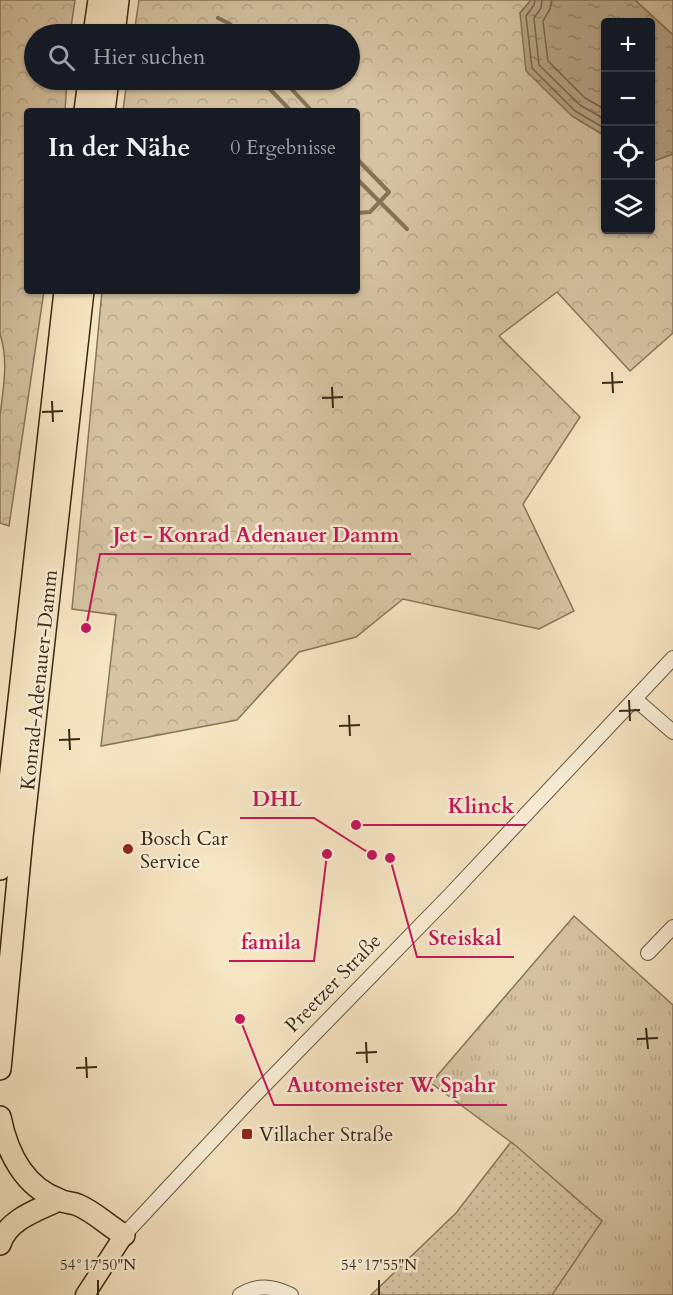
<!DOCTYPE html>
<html lang="de">
<meta charset="utf-8">
<style>
:root{--surface:#171b24;--page:#242831;--text:#f1f3f6;--muted:#9ea1a6;--line:#363941}
body{margin:0;font-family:Cardo,serif;background:var(--page);color:var(--text)}
.controls{position:absolute;right:18px;top:18px;display:grid;overflow:hidden;border-radius:6px;box-shadow:0 2px 4px #0004}
.controls button{width:54px;height:54px;display:grid;place-items:center;padding:0;border:0;border-bottom:2px solid var(--line);background:var(--surface);color:var(--text);font:30px sans-serif}
.list{margin:0;padding:0;list-style:none}
h2{display:flex;justify-content:space-between;align-items:center;height:78px;margin:0;padding:0 24px;font-size:26px}
h2 small{font-size:20px;font-weight:400;color:var(--muted)}
.icon{flex:none;width:33px;height:33px;fill:none;stroke:currentColor;stroke-width:2;stroke-linecap:round;stroke-linejoin:round}
.map{position:relative;flex:none;width:673px;height:1295px;overflow:hidden}
.search{position:absolute;background:var(--surface);box-shadow:0 2px 4px #0004;left:24px;top:24px;width:336px;height:66px;display:flex;align-items:center;gap:15px;box-sizing:border-box;padding:0 21px;border-radius:33px;color:var(--muted);font-size:22px}
.panel{position:absolute;background:var(--surface);box-shadow:0 2px 4px #0004;left:24px;top:108px;width:336px;height:186px;border-radius:6px}
.map>svg:first-child{display:block}
.grass{fill:url(#grass-dots);stroke:#88765b;stroke-width:1.5}
.forest{fill:url(#forest-crowns);stroke:#88765b;stroke-width:1.5}
.park{fill:url(#park-tufts);stroke:#88765b;stroke-width:1.5}
.water{fill:url(#water-ripples);stroke:#847358;stroke-width:1.5}
.lines{fill:none;stroke-linecap:round;stroke-linejoin:round}
.shore{stroke:#78664c;stroke-width:1.5}
.stream{stroke:#847358;stroke-width:4}
.minor-casing{stroke:#69573e;stroke-width:16}
.major-casing{stroke:#3a2812;stroke-width:21}
.highway-casing{stroke:#3a2812;stroke-width:24}
.minor{stroke:#f9eed7;stroke-width:14}
.major{stroke:#f6e5c2;stroke-width:18}
.highway{stroke:#f6e5c2;stroke-width:21}
.ticks{fill:none;stroke:#3a2812;stroke-width:2}
.poi-dot{fill:#8f2418;stroke:#f9eed7;stroke-width:2}
.labels{text-anchor:middle;dominant-baseline:central;stroke-width:5;stroke-linejoin:round;paint-order:stroke}
.street-label{font-size:20px;fill:#3a2812;stroke:#f9eed7}
.poi-label{font-size:20px;fill:#3a2812;stroke:#f9eed7;text-anchor:start}
.ticks-label{font-size:15px;text-anchor:middle;fill:#3a2812;stroke:#f9eed7;stroke-width:5;stroke-linejoin:round;paint-order:stroke}
.leader{fill:none;stroke:#c2185b;stroke-width:2}
.callout-dot{fill:#c2185b;stroke:#f9eed7;stroke-width:2}
.callout-label{font-size:21px;text-anchor:middle;font-weight:bold;fill:#c2185b;stroke:#f9eed7;stroke-width:5;stroke-linejoin:round;paint-order:stroke}
</style>
<div class="map">
<svg width="673" height="1295" viewBox="0 0 673 1295">
<defs>
<pattern id="grass-dots" width="8" height="8" patternUnits="userSpaceOnUse" patternTransform="scale(1.5)"><rect width="8" height="8" fill="#d6c5a4"/><path d="M2 2h.1M6 6h.1" fill="none" stroke="#b8a98c" stroke-width="1.8" stroke-linecap="round"/></pattern>
<pattern id="forest-crowns" width="20" height="18" patternUnits="userSpaceOnUse" patternTransform="scale(1.5)"><rect width="20" height="18" fill="#d6c5a4"/><path d="M2 6a3 3 0 1 1 6 0M12 15a3 3 0 1 1 6 0" fill="none" stroke="#b8a98c"/></pattern>
<pattern id="park-tufts" width="24" height="20" patternUnits="userSpaceOnUse" patternTransform="scale(1.5)"><rect width="24" height="20" fill="#d6c5a4"/><path d="M3 7l-1-3M5 7V3M7 7l1-3M15 17l-1-3M17 17v-4M19 17l1-3" fill="none" stroke="#b8a98c"/></pattern>
<pattern id="water-ripples" width="26" height="14" patternUnits="userSpaceOnUse" patternTransform="scale(1.5)"><rect width="26" height="14" fill="#b6a586"/><path d="M2 4q2-2 4 0t4 0M15 11q2-2 4 0t4 0" fill="none" stroke="#95866c"/></pattern>
</defs>
<rect width="100%" height="100%" fill="#f6e5c2"/>
<filter id="stains"><feTurbulence type="fractalNoise" baseFrequency=".00333" numOctaves="4"/><feColorMatrix values="0 0 0 0 .2 0 0 0 0 .09 0 0 0 0 .02 0 0 0 .5 -.17"/></filter>
<radialGradient id="worn" r=".72"><stop offset=".6" stop-color="#630" stop-opacity="0"/><stop offset="1" stop-color="#630" stop-opacity=".3"/></radialGradient>
<path class="grass" d="M541,1127L673,1295H371L456,1213L511,1142L515,1145Z"/>
<path class="forest" d="M0,0H75L70,34H34V80H67L65,111H27V291H44L9,526L0,523C0,488 0,451 0,416C3,389 9,361 0,334Z
M139,0H531L520,13L572,116L605,136L606,230H650L651,162L673,154V333L630,371L557,292L499,336L580,417L523,504L574,611L539,629L403,599L356,637L299,652L237,720L101,746L116,615L72,609L102,291H357V111H123L127,80H350V34H134Z
M635,0H673V35Z"/>
<path class="park" d="M574,916L673,1005V1295H552L602,1221L515,1145L431,1083Z"/>
<path class="water" d="M531,0H635L673,35V154L651,162L650,22H606L605,136L572,116L526,71L520,13Z"/>
<g class="lines">
<path class="shore" d="M535,0L534,5L526,16L532,68L575,111L606,129
M542,0L541,8L534,18L539,65L580,105L606,120
M552,0L550,9L543,21L548,61L585,98L606,110"/>
<path class="stream" d="M218,18L230,24L240,34
M261,80L291,111
M283,80L312,111
M357,159L389,192L370,212L357,213
M357,179L407,229"/>
<g class="minor-casing">
<path id="minor" d="M635,699L673,732
M648,953L673,927
M124,1235L252,1098L451,894L673,658
M240,1295C257,1284 273,1286 291,1295"/>
</g>
<g class="major-casing">
<path id="major" d="M85,1295L124,1235"/>
</g>
<g class="highway-casing">
<path id="highway" d="M94,34L99,0
M114,34L118,0
M85,111L89,80
M104,111L108,80
M0,869L65,291
M0,1069L22,837L83,291
M0,1117C7,1152 24,1187 60,1200C65,1203 72,1202 78,1205C95,1212 108,1226 124,1235
M0,1244C8,1219 38,1210 59,1200"/>
</g>
<use href="#minor" class="minor"/>
<use href="#major" class="major"/>
<use href="#highway" class="highway"/>
</g>
<path class="ticks" d="M612,372L613,393M602,383L623,382M332,387L333,408M322,398L343,397M52,401L53,422M42,412L63,411M629,700L630,721M619,711L640,710M349,715L350,736M339,726L360,725M69,729L70,750M59,740L80,739M646,1028L648,1049M637,1039L658,1038M366,1042L367,1063M356,1053L377,1052M86,1057L87,1078M76,1068L97,1067M98,1280V1295M379,1280V1295"/>
<g class="poi-dot">
<circle cx="128" cy="849" r="6"/>
<rect x="241" y="1128" width="12" height="12" rx="3"/>
</g>
<g class="labels">
<g class="street-label">
<text transform="translate(39 680) rotate(-84)">Konrad-Adenauer-Damm</text>
<text transform="translate(333 983) rotate(-46)">Preetzer Straße</text>
</g>
<g class="poi-label">
<text x="140" y="838">Bosch Car<tspan x="140" dy="23">Service</tspan></text>
<text x="259" y="1134">Villacher Straße</text>
</g>
</g>
<g class="ticks-label">
<text x="98" y="1270">54°17'50"N</text>
<text x="379" y="1270">54°17'55"N</text>
</g>
<path class="leader" d="M86 628L100 554H411M372 855L314 818H240M356 825L436 825H526M390 858L417 957H514M327 854L314 961H229M240 1019L274 1105H507"/>
<g class="callout-dot">
<circle cx="86" cy="628" r="6"/>
<circle cx="372" cy="855" r="6"/>
<circle cx="356" cy="825" r="6"/>
<circle cx="390" cy="858" r="6"/>
<circle cx="327" cy="854" r="6"/>
<circle cx="240" cy="1019" r="6"/>
</g>
<g class="callout-label">
<text x="256" y="542">Jet - Konrad Adenauer Damm</text>
<text x="277" y="806">DHL</text>
<text x="481" y="813">Klinck</text>
<text x="465" y="945">Steiskal</text>
<text x="271" y="949">famila</text>
<text x="391" y="1092">Automeister W. Spahr</text>
</g>
<rect width="100%" height="100%" filter="url(#stains)"/>
<rect width="100%" height="100%" fill="url(#worn)"/>
</svg>
<div class="controls">
<button>+</button>
<button>−</button>
<button><svg class="icon" aria-label="locate" viewBox="0 0 24 24"><circle cx="12" cy="12" r="6"/><path d="M12 2v4M12 18v4M2 12h4M18 12h4"/></svg></button>
<button><svg class="icon" aria-label="layers" viewBox="0 0 24 24"><path d="M12 4l9 5-9 5-9-5zM3 14l9 5 9-5"/></svg></button>
</div>
<div class="search"><svg class="icon" aria-label="search" viewBox="0 0 24 24"><circle cx="10" cy="10" r="6"/><path d="M15 15l6 6"/></svg>Hier suchen</div>
<section class="panel">
<h2>In der Nähe<small>0 Ergebnisse</small></h2>
<ul class="list">
</ul>
</section>
</div>
